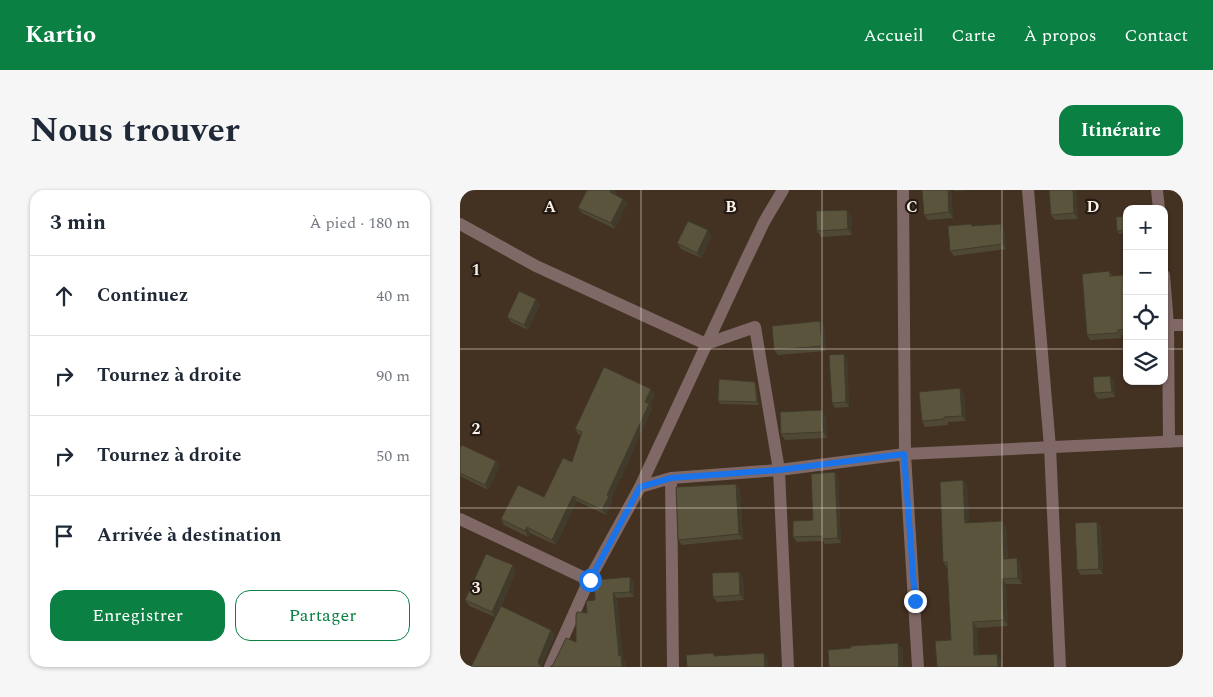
<!DOCTYPE html>
<html lang="fr">
<meta charset="utf-8">
<style>
:root{--surface:#fff;--page:#f6f6f7;--text:#1f2937;--muted:#747a83;--line:#e0e1e3;--accent:#0b8043}
body{margin:0;font-family:Spectral,serif;background:var(--page);color:var(--text)}
.controls{position:absolute;right:15px;top:15px;display:grid;overflow:hidden;border-radius:10px;box-shadow:0 1px 4px #0004}
.controls button{width:45px;height:45px;display:grid;place-items:center;padding:0;border:0;border-bottom:1px solid var(--line);background:var(--surface);color:var(--text);font:25px sans-serif}
.stop{position:absolute;width:15px;height:15px;margin:-11px;border:4px solid #1a73e8;border-radius:50%;background:#fff}
.stop.end{background:#1a73e8;border-color:#fff;box-shadow:0 1px 5px #0008}
.list{margin:0;padding:0;list-style:none}
h2{display:flex;justify-content:space-between;align-items:center;height:65px;margin:0;padding:0 20px;font-size:21px}
h2 small{font-size:16px;font-weight:400;color:var(--muted)}
.list li{display:grid;grid-template-columns:32px 1fr auto;gap:15px;align-items:center;box-sizing:border-box;height:80px;padding:0 20px;border-top:1px solid var(--line)}
.list b{display:block;font-size:19px;white-space:nowrap}
.list em{font-size:16px;font-style:normal;color:var(--muted)}
.actions{display:flex;gap:10px;padding:15px 20px}
.actions a{flex:1;padding:11px 0;border:1px solid var(--accent);border-radius:15px;text-align:center;font-size:18px;color:var(--accent)}
.actions .main{background:var(--accent);color:#fff}
.icon{flex:none;width:28px;height:28px;fill:none;stroke:currentColor;stroke-width:2;stroke-linecap:round;stroke-linejoin:round}
.map{position:relative;flex:none;width:723px;height:477px;overflow:hidden;border-radius:15px}
header{display:flex;align-items:center;gap:30px;box-sizing:border-box;height:70px;padding:0 25px;background:var(--accent);color:#fff}
header strong{font-size:24px}
nav{display:flex;gap:28px;margin-inline-start:auto;font-size:18px}
.intro{display:flex;align-items:center;justify-content:space-between;box-sizing:border-box;height:120px;padding:0 30px}
h1{margin:0;font-size:35px}
.button{padding:12px 22px;border-radius:15px;background:var(--accent);color:#fff;font-size:18px;font-weight:700}
main{display:flex;gap:30px;padding:0 30px}
aside{flex:1;background:var(--surface);border-radius:15px;box-shadow:0 1px 4px #0004}
.map>svg:first-child{display:block}
.lines{fill:none;stroke-linecap:round;stroke-linejoin:round}
.street{stroke:#7f6865;stroke-width:12}
.wall{fill:#4e4834}
.shaded-wall{fill:#403b2b}
.building{fill:#5b543d;stroke:#403b2b}
.route{stroke:#1a73e8;stroke-width:6}
.grid{fill:none;stroke:#fdf1e7;stroke-width:1;stroke-opacity:0.55}
.grid-label{font-size:16px;text-anchor:middle;font-weight:bold;fill:#fdf1e7;stroke:#231b14;stroke-width:4.5;stroke-linejoin:round;paint-order:stroke}
</style>
<header>
<strong>Kartio</strong>
<nav><a>Accueil</a><a>Carte</a><a>À propos</a><a>Contact</a></nav>
</header>
<div class="intro"><h1>Nous trouver</h1><a class="button">Itinéraire</a></div>
<main>
<aside>
<h2>3 min<small>À pied · 180 m</small></h2>
<ul class="list">
<li><svg class="icon" aria-label="ahead" viewBox="0 0 24 24"><path d="M12 20V5M6 11l6-6 6 6"/></svg><div><b>Continuez</b></div><em>40 m</em></li>
<li><svg class="icon" aria-label="right" viewBox="0 0 24 24"><path d="M7 20v-9h11M14 6l5 5-5 5"/></svg><div><b>Tournez à droite</b></div><em>90 m</em></li>
<li><svg class="icon" aria-label="right" viewBox="0 0 24 24"><path d="M7 20v-9h11M14 6l5 5-5 5"/></svg><div><b>Tournez à droite</b></div><em>50 m</em></li>
<li><svg class="icon" aria-label="arrive" viewBox="0 0 24 24"><path d="M6 21V4h12l-3 4 3 4H6"/></svg><div><b>Arrivée à destination</b></div></li>
</ul>
<div class="actions"><a class="main">Enregistrer</a><a>Partager</a></div>
</aside>
<div class="map">
<svg width="723" height="477" viewBox="0 0 723 477">
<rect width="100%" height="100%" fill="#433122"/>
<g class="lines">
<path class="street" d="M443,0L445,264L458,477
M568,0L590,257L600,477
M697,0L699,19
M0,34L76,76L246,154L295,137L319,280L328,477
M704,85L708,135L709,252
M708,135H723
M211,288L213,477
M180,297L211,288L319,280L445,264L723,251
M0,329L129,390
M0,477H1
M90,477L129,390L180,297L284,74L304,32L323,0"/>
</g>
<path class="wall" d="M127,0H155L156,3L155,5L163,9L167,14L155,39L122,23L118,18Z
M462,0H491L493,28L468,30L464,25Z
M494,0H508L495,1Z
M589,0H616L618,29L595,30L591,25Z
M391,25L392,45L361,47L357,41Z
M667,26V43L659,44L657,41Z
M541,34L544,39L546,59L494,66L490,61Z
M252,46L241,68L221,59L217,53Z
M649,81L653,86L667,85V145H661L662,148L630,150L627,145Z
M76,109L80,115L68,140L51,132L47,127Z
M360,131L364,137L366,161L318,165L314,160Z
M387,169L389,217L375,218L372,213Z
M650,186L654,191L655,207L638,209L634,203Z
M295,192L296,195L299,215L260,214L258,211Z
M504,204L506,231L488,232V235L465,237L462,231Z
M195,205L190,215L192,219L151,309L152,311L146,325L117,311L96,355L70,343L68,347L44,335L41,329L84,307L112,272L121,245L118,244L115,239Z
M366,226L367,248L325,250L321,244Z
M0,256L36,271L40,276L28,300L0,286Z
M378,287L381,353L365,354L363,351L337,352L333,347L353,330Z
M503,290L507,296L509,333L546,337L548,369L561,374L562,394H546L548,436L517,438L518,465L542,470V477H477L491,450L487,378L483,372Z
M280,299L283,349L222,355L218,350Z
M637,332L641,337L643,384L621,385L617,380Z
M53,375L56,381L41,417L91,440L95,446L35,427L9,416L5,410Z
M279,382L283,387L284,410L257,412L253,407Z
M170,387L174,393V407L157,408L163,468L165,471L166,477H90L116,452L127,423L135,410Z"/>
<path class="shaded-wall" d="M151,0H155L156,3L154,8L150,2Z
M488,0H491L493,28L489,22Z
M613,0H616L618,29L614,23Z
M163,9L167,14L155,39L151,33Z
M387,20L391,25L392,45L388,39Z
M541,34L544,39L546,59L542,54Z
M248,40L252,46L241,68L237,63Z
M76,109L80,115L68,140L64,135Z
M360,131L364,137L366,161L362,156Z
M384,164L387,169L389,217L386,212Z
M650,186L654,191L655,207L652,202Z
M295,192L296,195L299,215L297,212Z
M500,198L504,204L506,231L502,226Z
M191,199L195,205L190,215L192,219L151,309L152,311L146,325L142,320L147,305Z
M362,220L366,226L367,248L363,242Z
M36,271L40,276L28,300L25,295Z
M375,282L378,287L381,353L378,348Z
M503,290L507,296L510,339L505,333Z
M276,294L280,299L283,349L279,344Z
M113,306L117,311L96,355L92,350Z
M542,331L546,337L548,375L544,369Z
M637,332L641,337L643,384L639,379Z
M67,337L70,343L68,347L65,341Z
M557,368L561,374L562,394L558,388Z
M53,375L56,381L36,428L32,422Z
M279,382L283,387L284,410L280,405Z
M170,387L174,393V407L170,402Z
M542,389L546,394L548,436L544,430Z
M153,403L157,408L163,468L165,471L166,477H162L159,466Z
M513,432L517,438L519,471L514,465Z
M91,440L95,446L82,477H81L78,472Z
M438,453L443,459V477H439Z
M304,463L308,469V477H305Z
M537,464L542,470V477H538Z"/>
<path class="building" d="M127,0H151L150,2L163,9L151,33L118,18Z
M462,0H488L489,22L464,25Z
M589,0H613L614,23L591,25Z
M387,20L388,39L357,41L356,21Z
M667,26V40L657,41L656,27Z
M228,31L248,40L237,63L217,53Z
M511,34L512,36L541,34L542,54L490,61L488,36Z
M649,81L650,86L667,85V139L658,140V143L627,145L622,84Z
M59,101L76,109L64,135L47,127Z
M360,131L362,156L314,160L312,136Z
M384,164L386,212L372,213L369,165Z
M144,177L191,199L185,212L189,214L147,305L149,306L142,320L113,306L92,350L67,337L65,341L41,329L58,295L84,307L103,268L112,272L122,242L115,239Z
M650,186L652,202L634,203L633,187Z
M259,189L295,192L297,212L258,211Z
M500,198L502,226L484,227V229L462,231L459,202Z
M362,220L363,242L321,244L320,222Z
M2,255L36,271L25,295L0,283V256L1,257Z
M375,282L378,348L362,349V346L333,347V331L353,330L351,284Z
M503,290L505,333L542,331L544,369L557,368L558,388L542,389L544,430L513,432L514,465L537,464L538,477H477L475,451L491,450L487,372H483L480,292Z
M276,294L279,344L218,350L216,297Z
M637,332L639,379L617,380L615,333Z
M26,364L53,375L32,422L5,410Z
M279,382L280,405L253,407L252,383Z
M170,387V402L153,403L159,466L161,465L162,477H90L93,475L106,448L116,452V425L117,422L127,423L126,411L135,410L134,390Z
M41,416L91,440L78,472L81,477H11Z
M438,453L439,477H369L368,460L391,458V456Z
M254,463V466L304,463L305,477H227L226,465Z"/>
<g class="lines">
<path class="route" d="M130,390L180,297L211,288L319,280L444,264L455,411"/>
</g>
<path class="grid" d="M181,0V477M362,0V477M542,0V477M0,159H667M704,159H723M0,318H723"/>
<g class="grid-label">
<text x="90" y="22">A</text>
<text x="271" y="22">B</text>
<text x="452" y="22">C</text>
<text x="633" y="22">D</text>
<text x="16" y="85">1</text>
<text x="16" y="244">2</text>
<text x="16" y="403">3</text>
</g>
</svg>
<div class="controls">
<button>+</button>
<button>−</button>
<button><svg class="icon" aria-label="locate" viewBox="0 0 24 24"><circle cx="12" cy="12" r="6"/><path d="M12 2v4M12 18v4M2 12h4M18 12h4"/></svg></button>
<button><svg class="icon" aria-label="layers" viewBox="0 0 24 24"><path d="M12 4l9 5-9 5-9-5zM3 14l9 5 9-5"/></svg></button>
</div>
<div class="stop" style="left:130px;top:390px"></div>
<div class="stop end" style="left:455px;top:411px"></div>
</div>
</main>
